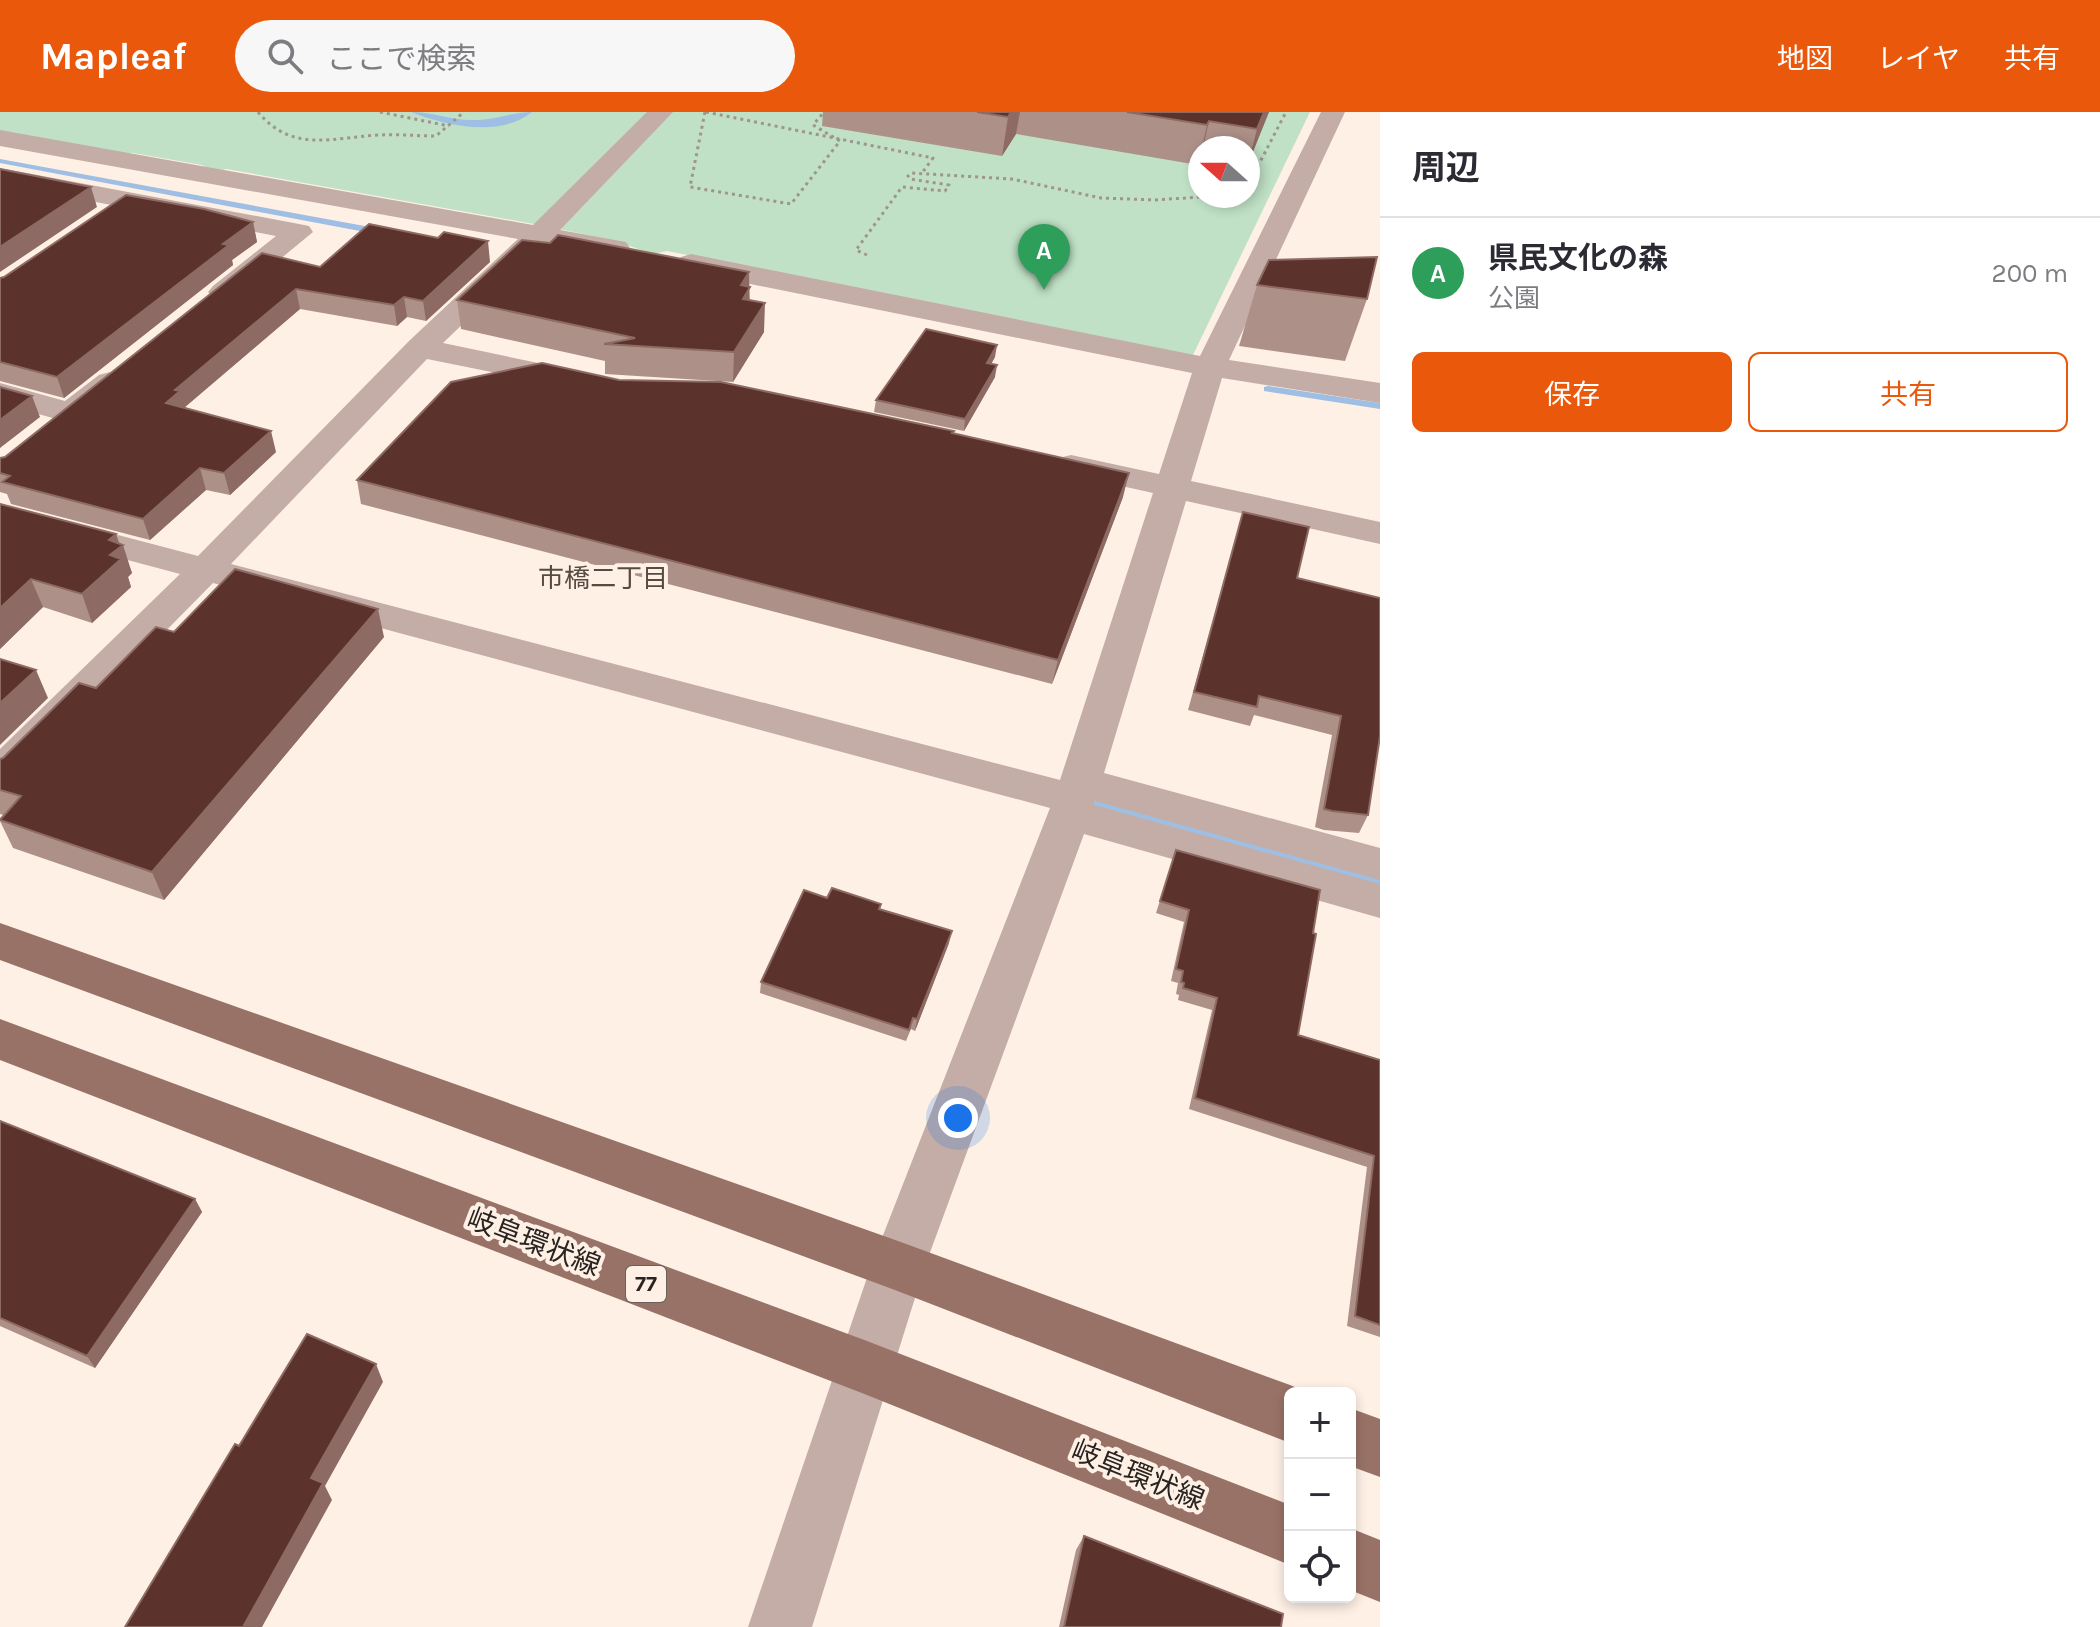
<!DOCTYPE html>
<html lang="ja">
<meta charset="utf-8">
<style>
:root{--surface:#fff;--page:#f7f7f7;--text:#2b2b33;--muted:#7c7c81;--line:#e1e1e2;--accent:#ea580c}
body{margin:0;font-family:Karla,"Noto Sans JP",sans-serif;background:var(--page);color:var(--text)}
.controls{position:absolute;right:24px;bottom:24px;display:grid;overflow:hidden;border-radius:12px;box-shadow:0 4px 12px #0003}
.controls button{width:72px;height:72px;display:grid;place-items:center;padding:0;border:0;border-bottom:2px solid var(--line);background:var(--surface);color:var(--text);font:40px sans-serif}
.compass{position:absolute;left:1188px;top:24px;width:72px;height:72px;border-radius:50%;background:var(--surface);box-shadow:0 4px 12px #0003;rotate:291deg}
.you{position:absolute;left:958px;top:1006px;width:28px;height:28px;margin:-20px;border:6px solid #fff;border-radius:50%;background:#1a73e8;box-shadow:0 0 0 12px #1a73e833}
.badge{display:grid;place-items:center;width:52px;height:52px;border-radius:50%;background:var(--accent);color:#fff;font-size:26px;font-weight:700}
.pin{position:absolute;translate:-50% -66px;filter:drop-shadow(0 2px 4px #0008)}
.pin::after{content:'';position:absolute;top:42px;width:28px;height:24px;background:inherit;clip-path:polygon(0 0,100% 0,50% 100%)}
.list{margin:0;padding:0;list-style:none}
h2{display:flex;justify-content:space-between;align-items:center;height:104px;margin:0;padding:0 32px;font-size:34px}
h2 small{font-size:26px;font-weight:400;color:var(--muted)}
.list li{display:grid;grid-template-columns:52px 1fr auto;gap:24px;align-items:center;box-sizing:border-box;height:112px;padding:0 32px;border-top:2px solid var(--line)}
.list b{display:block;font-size:30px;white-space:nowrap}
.list p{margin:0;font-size:26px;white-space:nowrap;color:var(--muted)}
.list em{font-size:26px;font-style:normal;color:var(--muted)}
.actions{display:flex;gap:16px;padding:24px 32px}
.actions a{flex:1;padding:18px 0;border:2px solid var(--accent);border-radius:12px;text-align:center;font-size:28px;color:var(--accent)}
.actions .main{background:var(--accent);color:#fff}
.icon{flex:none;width:44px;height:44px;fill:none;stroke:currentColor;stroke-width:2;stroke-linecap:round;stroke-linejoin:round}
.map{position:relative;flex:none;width:1380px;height:1515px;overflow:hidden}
header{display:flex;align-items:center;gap:48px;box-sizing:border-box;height:112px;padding:0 40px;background:var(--accent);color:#fff}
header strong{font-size:38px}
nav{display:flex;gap:44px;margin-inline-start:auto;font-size:28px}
.search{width:560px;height:72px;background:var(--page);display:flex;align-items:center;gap:20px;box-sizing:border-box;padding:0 28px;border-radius:44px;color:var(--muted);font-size:30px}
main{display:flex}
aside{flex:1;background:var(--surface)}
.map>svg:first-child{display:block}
.green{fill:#c0e1c6;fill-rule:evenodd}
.water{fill:#9ebfe3}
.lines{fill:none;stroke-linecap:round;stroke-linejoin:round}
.stream{fill:#9ebfe3;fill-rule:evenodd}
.path{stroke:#9f958d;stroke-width:3;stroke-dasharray:3 4;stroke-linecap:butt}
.minor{fill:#c3ada6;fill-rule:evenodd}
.major{fill:#997267;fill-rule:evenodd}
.wall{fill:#ad9189}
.shaded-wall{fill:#8d6b64}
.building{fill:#5c322d;stroke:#8d6b64;stroke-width:2}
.labels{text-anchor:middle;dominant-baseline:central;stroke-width:8;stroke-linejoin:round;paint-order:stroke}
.shield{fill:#fef0e5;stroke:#69615b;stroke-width:2}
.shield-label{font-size:22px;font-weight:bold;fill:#292420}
.neighbourhood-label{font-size:26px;fill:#564b42;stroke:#fef0e5}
.near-street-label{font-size:28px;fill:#292420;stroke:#fef0e5}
</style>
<header>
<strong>Mapleaf</strong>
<div class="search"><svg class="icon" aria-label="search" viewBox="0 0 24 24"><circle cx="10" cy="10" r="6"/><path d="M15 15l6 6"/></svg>ここで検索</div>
<nav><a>地図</a><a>レイヤ</a><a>共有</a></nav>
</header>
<main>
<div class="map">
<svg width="1380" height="1515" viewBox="0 0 1380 1515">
<rect width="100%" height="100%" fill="#fef0e5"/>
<path class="green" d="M0,0H1310L1193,243L667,139L653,142L612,128L534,112L226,57L216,60L202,53L133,41L108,43L0,30ZM1200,36H1248V84H1200Z"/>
<path class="water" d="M411,0C433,0 453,9 475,8C496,8 512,0 532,0C500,26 446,14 411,0Z"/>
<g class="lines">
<path class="stream" d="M0,47L381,117L385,120L381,123L0,51Z
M1268,274L1380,291V297L1264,279V275Z
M1097,688L1380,766V776L1092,696L1090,693Z"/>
<path class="path" d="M258,0C293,42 333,25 380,23C398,22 417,24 436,24L464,0
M380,0L449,14
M705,0L690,75L791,92L840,29L813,13L824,0
M706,0L933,46L922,61
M1248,65L1260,50L1286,0
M867,143L856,138L902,75L945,79L949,73L910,67L908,64L911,61L1012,67L1101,86L1155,88L1215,84"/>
<path class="minor" d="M647,0H673L560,118L626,130L630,136L626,142L616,144L546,132L443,231L586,261L591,268L586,275L575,277L427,247L231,452L1060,668L1153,381L1059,360L1054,353L1059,346L1071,343L1159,362L1192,261L691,160L681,157L677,151L681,145L691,142L1200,244L1321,0H1345L1229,248L1380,271V291L1222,266L1191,369L1380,410V432L1186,389L1104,661L1380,736V768L1095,689L1094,693L1380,772V806L1084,722L925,1154L812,1515H748L871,1154L1050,696L213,471L15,672L0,677V637L180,462L0,414V392L198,444L409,229L518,127L0,34V18L533,113Z
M0,56L299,112L309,114L313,120L233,186L223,189L213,186L208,180L213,174L276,124L0,72Z
M110,260L121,263L126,270L81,308L70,311L0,291V271L65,289L99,263Z"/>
<path class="major" d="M0,811L898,1129L1290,1273L1309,1281H1290V1331L895,1178L0,848Z
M0,907L867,1229L1290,1393V1453L867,1283L0,948Z
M1350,1296L1380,1307V1365L1350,1354Z
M1350,1416L1380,1428V1490L1350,1478Z"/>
</g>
<path class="wall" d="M823,0H1269L1248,52V36H1200V49L1198,53L1016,22L1002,44L822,14Z
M253,110L257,130L232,148L233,153L64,286L0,269V166Z
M490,150L426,209L407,205L397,214L300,197L185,295L276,340L230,383L206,378L150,428L11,392L7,382L0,380V346L5,345L320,155Z
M749,160L750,188L764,220L733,270L605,262V249L461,217L457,188Z
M1257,173L1367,187L1345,249L1239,234Z
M995,245L991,252L995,265L964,319L874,300L876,288Z
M619,268L954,319L953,322L1123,385L1052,572L361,392L357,368Z
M0,392L116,422L132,461L128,465L131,475L92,511L43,495L0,537Z
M1243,400L1297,466L1380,486L1368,703L1359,721L1324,718L1315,715L1332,623L1254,603L1250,614L1188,598Z
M174,520L384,525L164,788L13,736L0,709V706L3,703L0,702V647L3,646L96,576Z
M1176,738L1298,923L1380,948V1225L1347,1214L1367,1055L1189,997L1212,898L1178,888L1179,883L1176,882L1178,871L1171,869L1184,810L1156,801Z
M881,792L880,798L949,831L915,919L911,917L906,929L760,881L761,870Z
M0,1009L195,1087L202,1100L95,1256L0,1214Z
M1084,1424L1281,1515H1059L1076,1438Z"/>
<path class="shaded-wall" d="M1011,0H1020L1016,22L1002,44L1008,5Z
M1264,0H1269L1248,52L1257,17Z
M1209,9L1203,36H1202L1207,13Z
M91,75L97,95L0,160V135Z
M253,110L257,130L232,148L233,153L64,286L57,265L223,132Z
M488,129L490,150L426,209L423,189Z
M749,160V204L742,217L741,173Z
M296,177L300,197L185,295L186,300L166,291L175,278Z
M404,185L407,205L397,214L394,193Z
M765,191L764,220L733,270L734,240Z
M997,233L995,245L985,263L987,251Z
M997,253L995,265L964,319L965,307Z
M32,284L40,305L0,336V308Z
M271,319L276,340L230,383L224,361Z
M200,356L206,378L150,428L143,407Z
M1129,361L1123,385L1052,572L1058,548Z
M116,422L120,435L123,433L132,461L128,465L131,475L92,511L82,482L110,443L109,428Z
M31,467L43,495L0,537V496Z
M378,497L384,525L164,788L152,760Z
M36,558L48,586L0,633V591Z
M952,819L949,831L915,919L917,907Z
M195,1087L202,1100L95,1256L87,1244Z
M376,1252L383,1270L325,1374L332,1388L262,1515H243L311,1366Z"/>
<path class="building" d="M977,0H1011L1008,5Z
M1127,0H1264L1257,17L1209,9L1207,13Z
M0,57L91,75L0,135Z
M126,83L204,97L253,110L223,132L229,133L57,265L0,250V166L4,165Z
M369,112L438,126L444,120L488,129L423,189L404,185L394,193L296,177L175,278L180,279L166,291L271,319L224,361L200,356L143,407L2,370L10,364L0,361V346L5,345L262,141L320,155Z
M558,123L749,160L741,173L750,175L743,187L765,191L734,240L604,232L635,226L457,188L522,128L550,131Z
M1377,145L1367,187L1257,173L1269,148Z
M926,217L997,233L987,251L997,253L965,307L876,288Z
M542,251L619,268L721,270L954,319L952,321L1129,361L1058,548L357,368L451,270Z
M0,275L32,284L0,308Z
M0,392L116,422L109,428L123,433L110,443L121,447L82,482L31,467L0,496Z
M1243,400L1309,415L1297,466L1380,486V624L1368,703L1332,699L1324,697L1341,604L1259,584L1257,595L1194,580Z
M235,457L378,497L152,760L0,708L21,684L0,678V647L3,646L79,571L96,576L156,515L174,520Z
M0,547L36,558L0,591Z
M1176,738L1320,778L1313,821L1316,822L1298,923L1380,948V1213L1355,1204L1374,1044L1195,986L1217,886L1183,876L1184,871L1181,870L1183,859L1176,857L1189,798L1160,789Z
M832,776L881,792L879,797L952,819L917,907L913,906L909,918L761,870L804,778L827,786Z
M0,1009L195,1087L87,1244L0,1206Z
M307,1222L376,1252L311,1366L323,1371L243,1515H125L235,1332L239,1334Z
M1084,1424L1283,1502L1281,1515H1064Z"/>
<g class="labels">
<rect class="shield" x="626" y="1154" width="40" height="36" rx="6"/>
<g class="shield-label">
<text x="646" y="1172">77</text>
</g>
<g class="neighbourhood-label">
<text x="603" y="466">市橋二丁目</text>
</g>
<g class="near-street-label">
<text transform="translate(534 1130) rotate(21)">岐阜環状線</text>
<text transform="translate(1138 1363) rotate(22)">岐阜環状線</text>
</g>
</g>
</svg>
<div class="controls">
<button>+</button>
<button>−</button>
<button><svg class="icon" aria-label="locate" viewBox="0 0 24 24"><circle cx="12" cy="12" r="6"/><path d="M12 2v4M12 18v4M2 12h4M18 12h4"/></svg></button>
</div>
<svg class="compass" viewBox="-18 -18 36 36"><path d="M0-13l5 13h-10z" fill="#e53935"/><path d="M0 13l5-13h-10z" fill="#7c7c81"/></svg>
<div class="you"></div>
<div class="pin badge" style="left:1044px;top:178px;background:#2e9e5b">A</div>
</div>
<aside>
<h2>周辺<small></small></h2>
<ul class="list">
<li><span class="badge" style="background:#2e9e5b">A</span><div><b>県民文化の森</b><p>公園</p></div><em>200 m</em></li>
</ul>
<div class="actions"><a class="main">保存</a><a>共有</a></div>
</aside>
</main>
